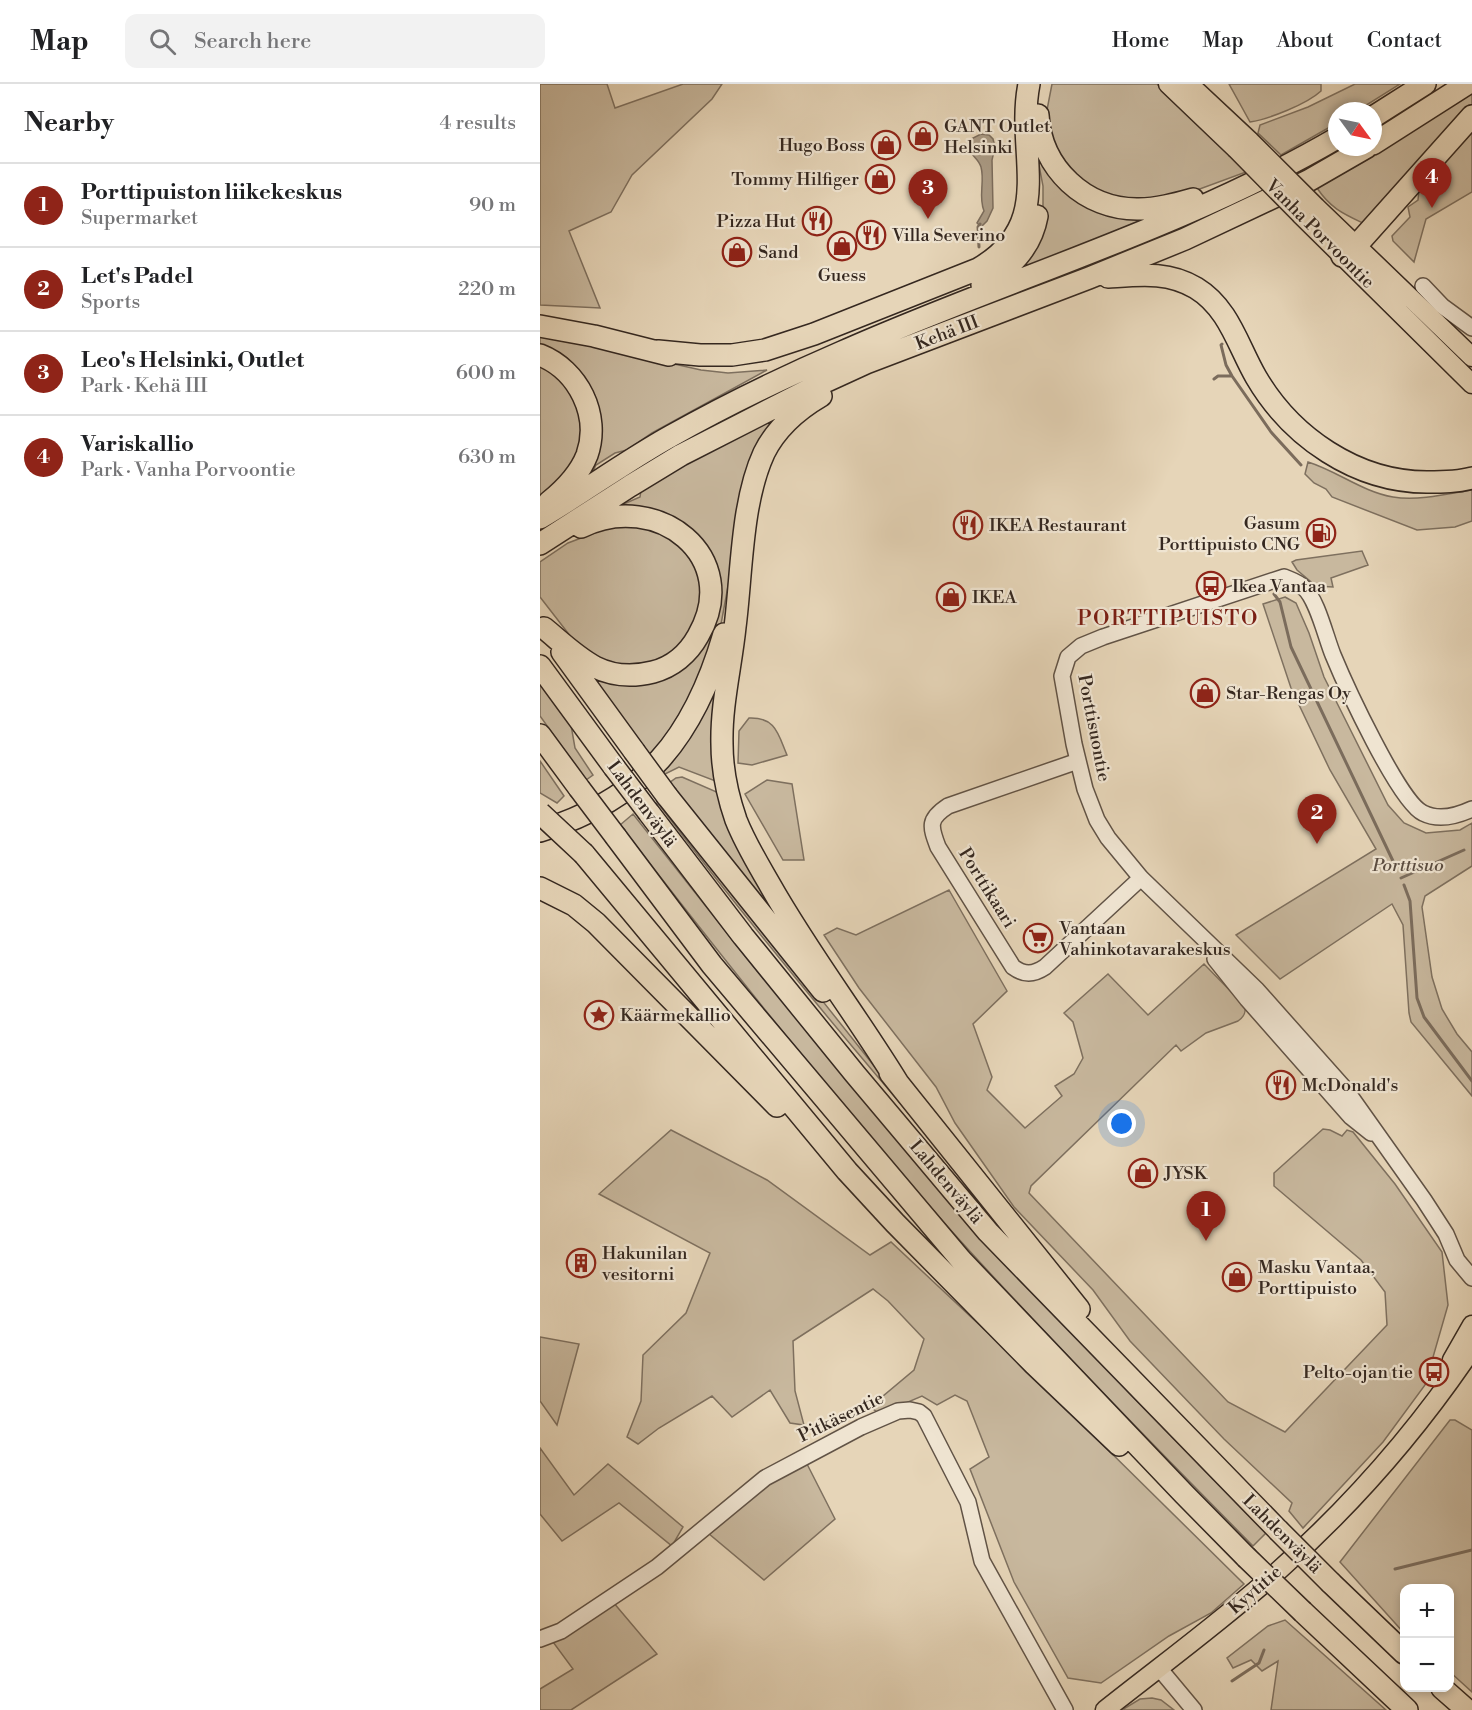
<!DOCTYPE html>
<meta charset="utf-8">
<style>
:root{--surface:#fff;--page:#f2f2f2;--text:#202124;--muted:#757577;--line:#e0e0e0;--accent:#8f2418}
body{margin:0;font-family:"Libre Bodoni",serif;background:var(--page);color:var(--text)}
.controls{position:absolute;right:18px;bottom:18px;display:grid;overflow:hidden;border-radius:12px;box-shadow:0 3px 9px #0003}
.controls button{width:54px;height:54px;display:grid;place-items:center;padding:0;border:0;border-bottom:2px solid var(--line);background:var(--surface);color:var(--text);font:30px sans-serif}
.compass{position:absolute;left:788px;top:18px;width:54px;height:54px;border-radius:50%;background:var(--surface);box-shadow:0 3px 9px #0003;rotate:123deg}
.you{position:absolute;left:582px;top:1040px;width:21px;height:21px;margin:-15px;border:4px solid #fff;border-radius:50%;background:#1a73e8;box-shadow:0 0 0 9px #1a73e833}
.badge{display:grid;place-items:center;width:39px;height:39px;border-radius:50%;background:var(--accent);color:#fff;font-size:20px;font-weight:700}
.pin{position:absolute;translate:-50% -50px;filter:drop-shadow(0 2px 3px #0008)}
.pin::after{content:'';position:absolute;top:32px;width:21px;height:18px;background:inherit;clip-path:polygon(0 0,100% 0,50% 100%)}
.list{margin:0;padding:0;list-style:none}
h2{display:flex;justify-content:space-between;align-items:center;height:78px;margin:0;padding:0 24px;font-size:26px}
h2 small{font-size:20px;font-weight:400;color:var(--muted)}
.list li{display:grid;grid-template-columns:39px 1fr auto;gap:18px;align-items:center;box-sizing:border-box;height:84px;padding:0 24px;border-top:2px solid var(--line)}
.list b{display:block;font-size:22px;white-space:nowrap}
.list p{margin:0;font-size:20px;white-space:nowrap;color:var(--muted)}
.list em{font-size:20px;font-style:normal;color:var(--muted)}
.icon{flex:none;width:33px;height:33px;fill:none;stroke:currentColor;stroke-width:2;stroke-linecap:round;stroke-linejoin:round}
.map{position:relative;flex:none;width:932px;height:1626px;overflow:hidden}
header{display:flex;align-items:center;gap:36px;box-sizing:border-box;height:84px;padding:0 30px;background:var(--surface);border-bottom:2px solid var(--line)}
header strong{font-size:28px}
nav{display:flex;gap:33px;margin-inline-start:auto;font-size:21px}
.search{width:420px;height:54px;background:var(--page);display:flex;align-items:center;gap:15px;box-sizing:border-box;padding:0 21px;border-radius:12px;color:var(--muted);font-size:22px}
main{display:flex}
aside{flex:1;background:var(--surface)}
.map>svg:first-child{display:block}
.green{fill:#c8b89e;stroke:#7e705f;stroke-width:1.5}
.water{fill:#aa9a84;stroke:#7b6c5c;stroke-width:1.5}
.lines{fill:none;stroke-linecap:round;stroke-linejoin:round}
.stream{stroke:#7b6c5c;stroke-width:3}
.minor-casing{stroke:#615346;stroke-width:18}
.major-casing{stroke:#352820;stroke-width:21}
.highway-casing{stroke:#352820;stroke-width:24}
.minor{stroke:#efe4d1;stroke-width:15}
.major{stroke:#e6d5b8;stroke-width:18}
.highway{stroke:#e6d5b8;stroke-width:21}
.major-bridge-casing{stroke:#352820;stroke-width:21;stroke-linecap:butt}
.highway-bridge-casing{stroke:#352820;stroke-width:24;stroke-linecap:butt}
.major-bridge{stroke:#e6d5b8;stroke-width:18}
.highway-bridge{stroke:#e6d5b8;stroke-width:21}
.labels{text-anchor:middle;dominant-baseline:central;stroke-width:4.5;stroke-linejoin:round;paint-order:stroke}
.poi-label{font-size:18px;fill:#352820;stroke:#efe4d1;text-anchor:start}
.street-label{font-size:18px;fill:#352820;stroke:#efe4d1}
.park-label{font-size:18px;font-style:italic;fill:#5a4c40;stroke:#efe4d1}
.quarter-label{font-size:21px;letter-spacing:1.5px;fill:#7a1f14;stroke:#efe4d1}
</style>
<header>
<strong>Map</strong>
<div class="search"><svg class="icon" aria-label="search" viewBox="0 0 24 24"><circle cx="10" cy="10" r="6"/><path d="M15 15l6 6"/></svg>Search here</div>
<nav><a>Home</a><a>Map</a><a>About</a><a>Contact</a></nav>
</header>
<main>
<aside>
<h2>Nearby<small>4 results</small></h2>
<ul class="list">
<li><span class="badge">1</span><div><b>Porttipuiston liikekeskus</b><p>Supermarket</p></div><em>90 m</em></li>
<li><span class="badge">2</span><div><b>Let's Padel</b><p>Sports</p></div><em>220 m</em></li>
<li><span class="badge">3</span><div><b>Leo's Helsinki, Outlet</b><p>Park · Kehä III</p></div><em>600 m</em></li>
<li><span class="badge">4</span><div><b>Variskallio</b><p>Park · Vanha Porvoontie</p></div><em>630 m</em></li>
</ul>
</aside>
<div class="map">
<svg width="932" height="1626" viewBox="0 0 932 1626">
<rect width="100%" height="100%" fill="#e6d5b8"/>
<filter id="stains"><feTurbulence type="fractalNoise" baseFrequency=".00333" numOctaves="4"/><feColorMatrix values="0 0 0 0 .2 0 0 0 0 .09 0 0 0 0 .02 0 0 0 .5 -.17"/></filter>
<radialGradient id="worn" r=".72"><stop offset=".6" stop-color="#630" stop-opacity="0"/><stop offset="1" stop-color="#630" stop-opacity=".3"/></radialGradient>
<path class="green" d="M0,0H67L75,24L143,0H182L172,15L92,91L71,128L29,147L60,224L0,221Z
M512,0H617L706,88L638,113L595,118L551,107L517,74L506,31Z
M689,0H781V7C767,20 729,35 710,38Z
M815,0H860L817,27H797V39L741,71L718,49L720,41L768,23Z
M932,8V26L827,141C804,130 791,125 777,104L828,75Z
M932,48V108L886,135L874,178L853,157L852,152L870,133L868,123L878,116L879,106Z
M493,50L523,102L635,125L478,188L503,132V102Z
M0,250L161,286L188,289L227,286L112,349L87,366L75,369L56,381L52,389L40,396L57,341L0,263Z
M0,277L17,287L43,330L37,377L0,418Z
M240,329L191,486L179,551L155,615L110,676L42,585L66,594L158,566L164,465L70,426L100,413L101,406L148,377Z
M768,378C797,387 823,408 853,413C878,417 908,410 932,406V437L915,443L877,446L792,413L786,405L774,399L765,390Z
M78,440L115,444L143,462L158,488L162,511L155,546L124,576L88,584L50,571L31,553L0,513V478L28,459Z
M822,467L828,481L791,494L793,503L776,502L757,486L752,478L756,476Z
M745,513L756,519L769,549L784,593L848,721L864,739L886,749L920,746L932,739V782L885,812L882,823L892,893L902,925L917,950L932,968V1012L871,938L869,929L863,841L852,820L740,895L696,851L836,765L790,686L751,604L723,520Z
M183,582L178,698L139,683L125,690L122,686Z
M0,599L31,641L35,664L53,691L46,696L0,632Z
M209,634C236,633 238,650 247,671L212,681L198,679L199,647Z
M0,677L24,712L17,719L0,709Z
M142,693L179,709L268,878L129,699L136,694Z
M227,696L252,700L264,776H243L205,710Z
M122,716C211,829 303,940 390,1054C296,945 204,833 117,718Z
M93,730L206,873L331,1024L594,1314L726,1449L713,1462C612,1360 512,1258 416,1152C298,1020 188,881 80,741Z
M409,806L467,907L433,940L452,993L447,1006L485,1044L522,1012L515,1002L534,990L543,974L533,938L524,929L568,890L608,931L664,880L705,922C706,929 704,933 698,937L666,949L641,967L636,961L491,1102L489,1109L688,1318L745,1348L847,1241L845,1208L821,1176L734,1102V1089L783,1045L790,1046L802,1052L807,1046L813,1048L855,1100L902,1168L908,1221L885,1301L843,1358L763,1444L749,1427L752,1419L684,1355L590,1257L553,1206L474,1123L415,1039L396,1003L319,904L284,851L297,844L316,851Z
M131,1046L227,1096L330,1171L351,1158L478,1277L704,1500L671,1529L629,1552L561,1599L528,1594L474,1498L430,1385L449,1373L427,1317L415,1311L397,1321L382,1312L340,1330L330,1323L374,1286L384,1255L348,1217L333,1205L253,1257L255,1307L264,1341L250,1339L230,1306L192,1333L172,1312L119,1344L98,1360L87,1353L101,1317L103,1271L146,1229L170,1169L59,1110Z
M0,1253L39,1260L17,1341L0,1317Z
M910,1336H915L932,1346V1608L910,1588V1504H864V1549L800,1478Z
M0,1364L34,1411L68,1380L143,1443L132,1462L79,1419L22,1457L0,1430Z
M267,1380L295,1435L224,1496L168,1449L232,1397Z
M73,1518L117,1570L31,1626H0V1605L33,1585L13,1558Z
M745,1536L846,1626H731L738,1577L722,1587L711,1576L693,1584L687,1574L728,1542Z
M612,1614L621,1616L634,1626H582L600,1615Z"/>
<path class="water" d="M441,50L449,51L453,55L455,63L452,76L453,124L447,137L441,143L437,139L444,127C438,112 445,98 441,83C438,73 429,72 428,59L431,55Z"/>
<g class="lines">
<path class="stream" d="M439,163L438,143L440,140
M682,260L681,261L686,281L692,292L731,348L761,381
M674,295L678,292H692
M734,510L740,518L751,563L853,777
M861,794L924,766
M864,801L870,817L877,914L884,933L932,997
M855,1485L932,1466
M692,1597L719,1579L724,1566"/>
<g class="minor-casing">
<path id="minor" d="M883,202L902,222L932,244
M538,677L408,722C388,735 390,742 398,763L473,883C484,891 493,891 505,883L601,794
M932,725C917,732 899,737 883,729C859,718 805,600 793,571C786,554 777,515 764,504C759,498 751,496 744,493L563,553L541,562L528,573L522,592L534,660L545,705L557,736L568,754L601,794L717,906L806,1006L884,1116L906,1150L917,1176L932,1194
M675,875L707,915L811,1033L831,1049
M0,1555L21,1547L117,1483L225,1394L321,1343L358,1327L370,1326L379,1328L384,1332L428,1418L442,1477L525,1626
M619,1584L654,1626"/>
</g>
<g class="major-casing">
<path id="major" d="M628,0L696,65
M649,0L710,57
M776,123L932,273
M761,131L932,300
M912,1276L932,1241
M565,1626C623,1580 682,1537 737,1488C810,1423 877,1347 932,1265"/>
</g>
<g class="highway-casing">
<path id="highway" d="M498,31C501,84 545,126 599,125C617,125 635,120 653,115
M833,33L885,0
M833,60L927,0
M802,172L816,162L932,32
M568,193C599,191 628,187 656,204C689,224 698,262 716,293C751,353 816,398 887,398C902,398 918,398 932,394
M442,201C469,185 491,165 497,132
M0,242L54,252L129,271
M118,267L160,271H192L225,266L274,250L438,185C518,139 475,71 489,0
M0,271C38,286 61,331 47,371C40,389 25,405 9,418
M281,312C257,326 237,343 224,369C201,419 202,489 195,543C191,582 181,621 182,660C182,685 188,713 196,736C205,759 218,780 230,801C269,870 317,932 358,999
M0,434C44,408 86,377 131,352C186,321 244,293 302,268C466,195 641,145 797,54
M0,460L90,402L141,371L278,301L326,279L549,194L645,155L768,97L827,63
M4,544C20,557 36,573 55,583C73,592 93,593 113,588C132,583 148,570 158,552C204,473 117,405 41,443
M22,568L94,667
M0,582L74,683
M0,651L39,704
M127,712L283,907
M109,729L203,852L315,990L448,1148L738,1446
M0,747C105,715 154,653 184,550
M76,753L172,881L421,1176L644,1410L706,1473
M44,770L307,1087L355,1139L494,1280L579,1361
M0,804L34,821L56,839L237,1022
M350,989L539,1225
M791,1499L864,1569
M763,1528L867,1626
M902,1604L927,1626"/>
</g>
<use href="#minor" class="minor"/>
<use href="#major" class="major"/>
<use href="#highway" class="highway"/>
<g class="major-bridge-casing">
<path id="major-bridge" d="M710,57L776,123
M696,65L761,131"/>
</g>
<g class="highway-bridge-casing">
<path id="highway-bridge" d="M94,667L127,712
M74,683L109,729
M39,704L76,753
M0,729L44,770
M738,1446L791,1499
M706,1473L763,1528"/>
</g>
<use href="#major-bridge" class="major-bridge"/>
<use href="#highway-bridge" class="highway-bridge"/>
</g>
<defs>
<g id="shop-ring" transform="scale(1.5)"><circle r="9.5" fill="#efe4d1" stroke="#8f2418" stroke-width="1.5"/><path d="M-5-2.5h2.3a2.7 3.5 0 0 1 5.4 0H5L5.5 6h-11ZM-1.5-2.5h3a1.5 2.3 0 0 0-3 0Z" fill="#8f2418"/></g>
<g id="restaurant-ring" transform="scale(1.5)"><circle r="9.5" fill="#efe4d1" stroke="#8f2418" stroke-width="1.5"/><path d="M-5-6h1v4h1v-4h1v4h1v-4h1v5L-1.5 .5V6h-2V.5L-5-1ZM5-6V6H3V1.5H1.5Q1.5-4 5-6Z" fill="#8f2418"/></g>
<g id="fuel-ring" transform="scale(1.5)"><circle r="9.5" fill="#efe4d1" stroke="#8f2418" stroke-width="1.5"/><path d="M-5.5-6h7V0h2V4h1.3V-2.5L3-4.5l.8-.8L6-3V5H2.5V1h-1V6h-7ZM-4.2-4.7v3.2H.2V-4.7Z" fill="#8f2418"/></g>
<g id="bus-ring" transform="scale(1.5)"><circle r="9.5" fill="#efe4d1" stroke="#8f2418" stroke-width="1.5"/><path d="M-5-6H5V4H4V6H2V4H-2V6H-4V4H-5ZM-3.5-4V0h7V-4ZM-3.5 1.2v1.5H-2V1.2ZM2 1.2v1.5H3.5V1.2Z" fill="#8f2418"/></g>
<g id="supermarket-ring" transform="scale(1.5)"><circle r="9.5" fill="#efe4d1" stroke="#8f2418" stroke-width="1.5"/><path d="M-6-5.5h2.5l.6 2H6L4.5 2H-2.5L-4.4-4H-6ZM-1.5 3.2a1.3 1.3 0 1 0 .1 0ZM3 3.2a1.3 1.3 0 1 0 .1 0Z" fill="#8f2418"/></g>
<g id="sight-ring" transform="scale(1.5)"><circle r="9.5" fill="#efe4d1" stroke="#8f2418" stroke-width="1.5"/><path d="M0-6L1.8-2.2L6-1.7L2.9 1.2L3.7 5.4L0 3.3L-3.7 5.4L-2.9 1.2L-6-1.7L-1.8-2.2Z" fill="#8f2418"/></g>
<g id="building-ring" transform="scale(1.5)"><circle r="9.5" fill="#efe4d1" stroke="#8f2418" stroke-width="1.5"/><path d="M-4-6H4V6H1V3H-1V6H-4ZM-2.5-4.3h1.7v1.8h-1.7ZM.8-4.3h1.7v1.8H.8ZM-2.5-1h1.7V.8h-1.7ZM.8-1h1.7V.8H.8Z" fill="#8f2418"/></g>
</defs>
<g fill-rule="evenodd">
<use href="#shop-ring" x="383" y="52"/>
<use href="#shop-ring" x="346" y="61"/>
<use href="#shop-ring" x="340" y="95"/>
<use href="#restaurant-ring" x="277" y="137"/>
<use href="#restaurant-ring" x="331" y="151"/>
<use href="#shop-ring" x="302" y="162"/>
<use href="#shop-ring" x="197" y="168"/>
<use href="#restaurant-ring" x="428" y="441"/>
<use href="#fuel-ring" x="781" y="449"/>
<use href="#bus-ring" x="671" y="502"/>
<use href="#shop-ring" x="411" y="513"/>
<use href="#shop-ring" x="665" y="609"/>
<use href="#supermarket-ring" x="498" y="854"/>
<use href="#sight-ring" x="59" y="931"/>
<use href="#restaurant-ring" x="741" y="1001"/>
<use href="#shop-ring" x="603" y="1089"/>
<use href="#building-ring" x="41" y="1179"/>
<use href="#shop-ring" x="697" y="1193"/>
<use href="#bus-ring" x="894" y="1288"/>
</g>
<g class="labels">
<g class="poi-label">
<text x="404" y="42">GANT Outlet<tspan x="404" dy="21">Helsinki</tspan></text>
<text x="325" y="61" text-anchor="end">Hugo Boss</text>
<text x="319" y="95" text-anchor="end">Tommy Hilfiger</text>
<text x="256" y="137" text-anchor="end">Pizza Hut</text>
<text x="352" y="151">Villa Severino</text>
<text x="218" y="168">Sand</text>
<text x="302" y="191" text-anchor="middle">Guess</text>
<text x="760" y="439" text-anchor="end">Gasum<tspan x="760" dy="21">Porttipuisto CNG</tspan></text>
<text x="449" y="441">IKEA Restaurant</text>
<text x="692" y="502">Ikea Vantaa</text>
<text x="432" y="513">IKEA</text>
<text x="686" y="609">Star-Rengas Oy</text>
<text x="519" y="844">Vantaan<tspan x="519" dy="21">Vahinkotavarakeskus</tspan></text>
<text x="80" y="931">Käärmekallio</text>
<text x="762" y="1001">McDonald's</text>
<text x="624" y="1089">JYSK</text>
<text x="62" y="1169">Hakunilan<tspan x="62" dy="21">vesitorni</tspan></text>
<text x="718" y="1183">Masku Vantaa,<tspan x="718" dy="21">Porttipuisto</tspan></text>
<text x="873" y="1288" text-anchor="end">Pelto-ojan tie</text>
</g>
<g class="street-label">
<text transform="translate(780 150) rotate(45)">Vanha Porvoontie</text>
<text transform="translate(407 249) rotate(-21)">Kehä III</text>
<text transform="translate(554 644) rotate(79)">Porttisuontie</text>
<text transform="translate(102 720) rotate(53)">Lahdenväylä</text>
<text transform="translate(447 804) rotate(58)">Porttikaari</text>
<text transform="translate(406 1098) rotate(50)">Lahdenväylä</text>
<text transform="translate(301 1333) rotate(-26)">Pitkäsentie</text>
<text transform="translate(742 1450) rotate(45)">Lahdenväylä</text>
<text transform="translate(715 1506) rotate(-41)">Kyytitie</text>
</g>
<g class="park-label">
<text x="868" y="781">Porttisuo</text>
</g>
<g class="quarter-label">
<text x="628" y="535">PORTTIPUISTO</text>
</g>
</g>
<rect width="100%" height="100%" filter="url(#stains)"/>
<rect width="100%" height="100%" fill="url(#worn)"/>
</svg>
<div class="controls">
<button>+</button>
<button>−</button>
</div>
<svg class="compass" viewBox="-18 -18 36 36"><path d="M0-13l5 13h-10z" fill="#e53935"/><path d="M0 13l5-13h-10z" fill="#757577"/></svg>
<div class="you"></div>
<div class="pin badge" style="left:666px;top:1157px">1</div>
<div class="pin badge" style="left:777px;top:760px">2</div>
<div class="pin badge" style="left:388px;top:135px">3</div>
<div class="pin badge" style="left:892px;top:124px">4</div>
</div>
</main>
